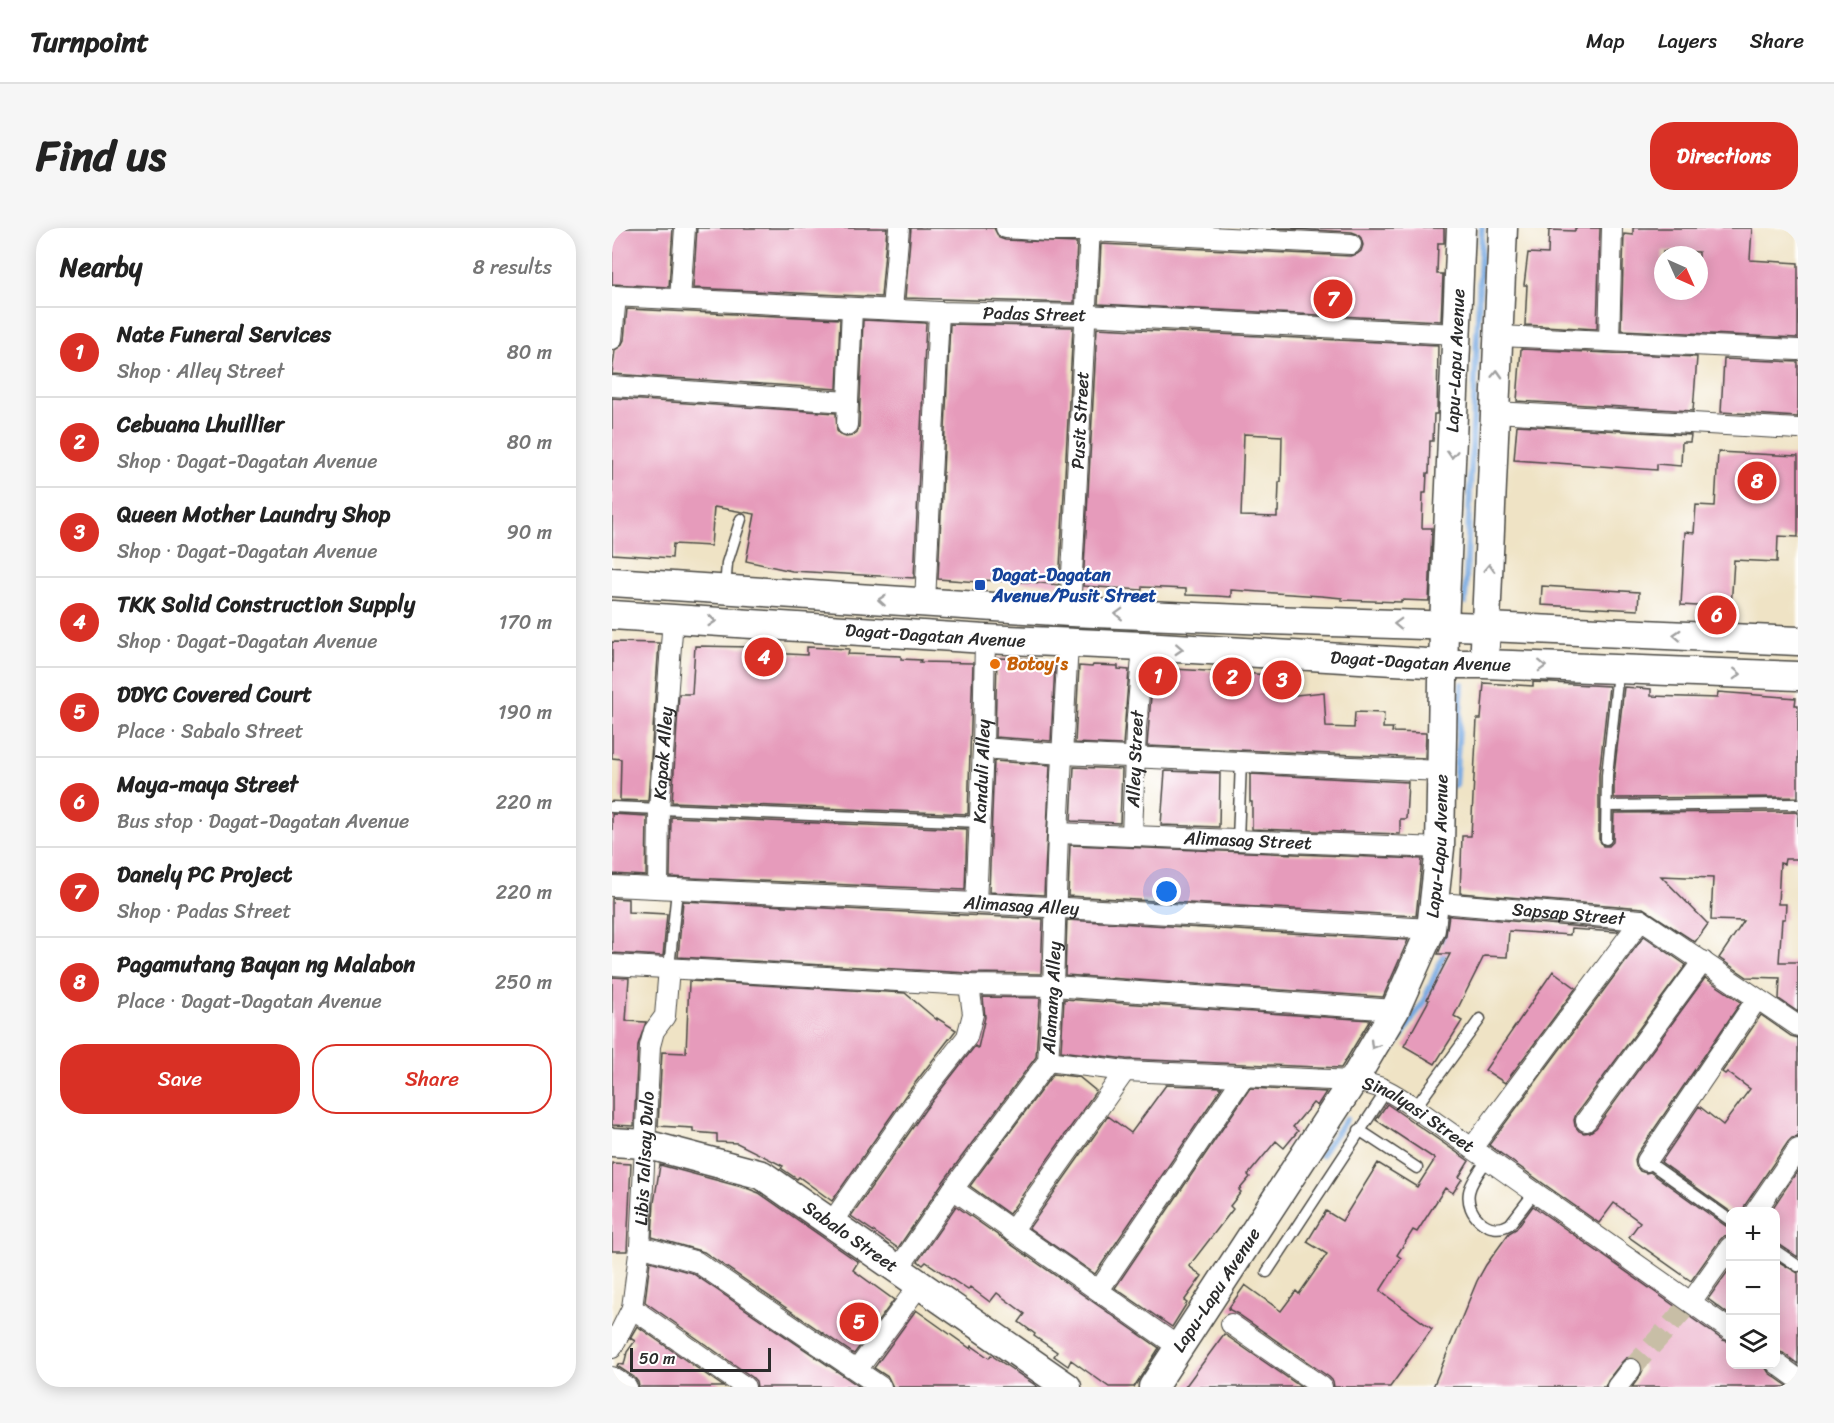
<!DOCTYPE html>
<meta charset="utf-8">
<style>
:root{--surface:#fff;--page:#f6f6f6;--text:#222;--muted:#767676;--line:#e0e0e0;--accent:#d93025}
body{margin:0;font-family:Sriracha,sans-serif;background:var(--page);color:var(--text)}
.controls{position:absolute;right:18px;bottom:18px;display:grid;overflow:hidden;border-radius:12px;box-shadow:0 3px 15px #0003}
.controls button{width:54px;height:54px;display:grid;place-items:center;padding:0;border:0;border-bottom:2px solid var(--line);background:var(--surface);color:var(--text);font:30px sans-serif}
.compass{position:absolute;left:1042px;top:18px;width:54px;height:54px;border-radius:50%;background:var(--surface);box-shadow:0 3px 15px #0003;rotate:135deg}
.scale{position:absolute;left:18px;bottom:15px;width:141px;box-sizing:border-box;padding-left:6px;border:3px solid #2b2b2b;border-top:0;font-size:16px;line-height:21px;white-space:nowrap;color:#2b2b2b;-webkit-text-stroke:4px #fff;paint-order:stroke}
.you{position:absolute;left:555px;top:664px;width:21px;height:21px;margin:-15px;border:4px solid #fff;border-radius:50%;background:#1a73e8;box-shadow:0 0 0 9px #1a73e833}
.badge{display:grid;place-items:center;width:39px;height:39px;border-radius:50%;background:var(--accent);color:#fff;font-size:20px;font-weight:700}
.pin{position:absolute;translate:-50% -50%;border:3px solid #fff;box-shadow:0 2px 6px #0006}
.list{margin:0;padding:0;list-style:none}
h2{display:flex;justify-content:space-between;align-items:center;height:78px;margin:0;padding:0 24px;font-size:26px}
h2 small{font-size:20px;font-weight:400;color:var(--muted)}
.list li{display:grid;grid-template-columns:39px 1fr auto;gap:18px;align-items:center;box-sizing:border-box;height:90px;padding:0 24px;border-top:2px solid var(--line)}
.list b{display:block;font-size:22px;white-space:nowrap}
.list p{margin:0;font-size:20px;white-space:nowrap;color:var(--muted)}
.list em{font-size:20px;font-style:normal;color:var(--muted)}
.actions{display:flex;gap:12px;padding:18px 24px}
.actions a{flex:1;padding:14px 0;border:2px solid var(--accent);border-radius:24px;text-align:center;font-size:21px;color:var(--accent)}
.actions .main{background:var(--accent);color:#fff}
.icon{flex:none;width:33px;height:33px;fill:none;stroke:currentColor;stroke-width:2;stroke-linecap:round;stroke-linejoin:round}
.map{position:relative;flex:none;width:1186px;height:1159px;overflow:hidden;border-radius:24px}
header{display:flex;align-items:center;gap:36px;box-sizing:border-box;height:84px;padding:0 30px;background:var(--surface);border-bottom:2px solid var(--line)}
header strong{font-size:28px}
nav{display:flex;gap:33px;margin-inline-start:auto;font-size:21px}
.intro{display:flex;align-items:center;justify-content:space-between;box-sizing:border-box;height:144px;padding:0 36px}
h1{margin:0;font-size:42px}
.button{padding:15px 27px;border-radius:24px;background:var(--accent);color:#fff;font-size:21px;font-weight:700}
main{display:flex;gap:36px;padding:0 36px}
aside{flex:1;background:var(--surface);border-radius:24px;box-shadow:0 3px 15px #0003}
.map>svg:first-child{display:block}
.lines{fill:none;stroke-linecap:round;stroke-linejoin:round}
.stream{stroke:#74a8e1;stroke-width:6}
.building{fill:#e69bbb;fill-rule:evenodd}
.street-tunnel{stroke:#c8bea6;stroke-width:20;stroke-dasharray:20 10;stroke-linecap:butt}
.lane-casing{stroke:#484742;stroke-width:13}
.street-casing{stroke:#484742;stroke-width:22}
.secondary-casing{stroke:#484742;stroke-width:31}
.lane{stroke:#fff;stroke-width:10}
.street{stroke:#fff;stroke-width:20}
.secondary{stroke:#fff;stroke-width:28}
.oneway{stroke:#a0a0a0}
.transit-dot{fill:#1a4fb4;stroke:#fff;stroke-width:2}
.food-dot{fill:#e8710a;stroke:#fff;stroke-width:2}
.labels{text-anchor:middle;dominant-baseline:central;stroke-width:4.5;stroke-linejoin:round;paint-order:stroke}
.street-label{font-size:18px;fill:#2b2b2b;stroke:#fff}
.transit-label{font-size:18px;font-weight:bold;fill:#164399;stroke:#fff;text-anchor:start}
.food-label{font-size:18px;font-weight:bold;fill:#c56008;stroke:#fff;text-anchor:start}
</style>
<header>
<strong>Turnpoint</strong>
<nav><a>Map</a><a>Layers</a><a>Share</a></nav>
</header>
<div class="intro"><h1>Find us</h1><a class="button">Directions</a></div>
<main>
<aside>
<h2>Nearby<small>8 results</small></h2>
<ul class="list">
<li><span class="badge">1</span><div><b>Nate Funeral Services</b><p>Shop · Alley Street</p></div><em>80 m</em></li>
<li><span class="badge">2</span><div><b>Cebuana Lhuillier</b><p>Shop · Dagat-Dagatan Avenue</p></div><em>80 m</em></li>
<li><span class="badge">3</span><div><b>Queen Mother Laundry Shop</b><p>Shop · Dagat-Dagatan Avenue</p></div><em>90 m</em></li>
<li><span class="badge">4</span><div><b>TKK Solid Construction Supply</b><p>Shop · Dagat-Dagatan Avenue</p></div><em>170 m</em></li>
<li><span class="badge">5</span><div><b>DDYC Covered Court</b><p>Place · Sabalo Street</p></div><em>190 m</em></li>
<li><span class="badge">6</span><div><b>Maya-maya Street</b><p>Bus stop · Dagat-Dagatan Avenue</p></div><em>220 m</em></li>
<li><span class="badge">7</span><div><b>Danely PC Project</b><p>Shop · Padas Street</p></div><em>220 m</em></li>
<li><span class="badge">8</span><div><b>Pagamutang Bayan ng Malabon</b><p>Place · Dagat-Dagatan Avenue</p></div><em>250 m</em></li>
</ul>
<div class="actions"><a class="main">Save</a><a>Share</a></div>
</aside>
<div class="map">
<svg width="1186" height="1159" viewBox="0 0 1186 1159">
<rect width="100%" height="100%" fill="#fff"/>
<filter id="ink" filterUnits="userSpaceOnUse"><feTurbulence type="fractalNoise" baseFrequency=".0167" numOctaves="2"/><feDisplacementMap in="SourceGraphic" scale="12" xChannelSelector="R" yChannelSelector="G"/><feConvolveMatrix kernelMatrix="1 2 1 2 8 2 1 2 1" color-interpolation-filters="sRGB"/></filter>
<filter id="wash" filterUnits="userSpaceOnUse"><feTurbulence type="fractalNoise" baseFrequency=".008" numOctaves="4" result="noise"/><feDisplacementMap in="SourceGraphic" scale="24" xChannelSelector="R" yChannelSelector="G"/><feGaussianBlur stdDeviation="1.35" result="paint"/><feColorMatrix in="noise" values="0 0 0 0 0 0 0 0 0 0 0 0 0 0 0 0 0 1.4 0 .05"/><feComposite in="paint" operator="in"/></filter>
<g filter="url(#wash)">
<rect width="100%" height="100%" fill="#efe3c5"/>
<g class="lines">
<path class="stream" d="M853,374L870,0
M843,558L850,456
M781,821L811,775L832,726L835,682
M709,927L734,891"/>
</g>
<g id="blocks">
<path class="building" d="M0,0H61L57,59L0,56Z
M85,0H275L269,69L81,60Z
M299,0H382L387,10L393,12L465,15L462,75L293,70Z
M659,0H832V15H826L825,46H831L829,93L486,76L489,16L738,28L745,26L749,23L751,17L749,10L745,6L740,4Z
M963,0H988L985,101L913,97L915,57H912L916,25L936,26L937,2L963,3Z
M1021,0H1140L1138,32L1186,35V110L1009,102L1012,6L1021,7ZM1051,23L1087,24V63H1051Z
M15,81L228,91L225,161L0,146L3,122L9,118L12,112Z
M251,92L314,95L302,350L180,343L134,333L143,286L102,279L99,318L61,316L60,330L0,326V170L224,185L225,203L229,207L234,209L240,208L245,204L247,198Z
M338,96L461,99L447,357L419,354L366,352V354L326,351Z
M485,100L826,117L825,186H822L821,213H818L817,245H815L814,265H811L810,300H820L817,373L789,372V374L730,372V370L709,368L619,362V369L604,368L574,367V361L530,359V362L471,358ZM632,206L670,208L669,254H667L666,284H665V289L629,288Z
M909,121L1085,129L1081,183L905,173Z
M1112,131L1186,134V189L1109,184Z
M905,197L1079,207L1078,214H1070L1069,238L1045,236V242L902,232Z
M1106,224L1186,228V309L1166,308L1165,334L1122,332L1119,380L1069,377L1073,304L1082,305L1084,277L1103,278Z
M930,358L1027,364L1026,382L929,377Z
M0,414L47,415L36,573L8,572L9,531L0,530Z
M83,418L140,419V424L195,427V419L237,421L236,426L289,428V431L309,432L308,434L361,435L356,586L60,574L67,466H80Z
M385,430L424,431V435L443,436L439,513L383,509Z
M481,437L506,438V441L517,442L511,517L463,515L467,438L480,439Z
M562,441L676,448L675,468L712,464L714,499L742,500L743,484L772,485L771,500H781L780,504L814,505L813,530L535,518L541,443L562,444Z
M921,454L997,458L987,547V611L991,618H997L1001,614L1002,585L1186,584V631H1173L1172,636L1168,635L1166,676H1174L1173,691H1170L1167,734H1186V784L1167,771L1168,750L1135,749L1107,730L1132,693L1099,692L1101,650L1049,648L1096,696L1083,714L1031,680L848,665L850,608H859L865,491H869L872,455L921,458Z
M1012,459L1039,461V468L1105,470L1106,464L1184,470L1183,477H1186V569L1002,570V547Z
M382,533L438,537L432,667L377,664Z
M462,539L510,541L508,595L459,593Z
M553,543L608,545L607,599L549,597Z
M638,546L796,554L794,591H788V606L640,601V574H638Z
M0,586L35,588L34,648L0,646Z
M59,589L355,601L353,662L58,649Z
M458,617L810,631L804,688L456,668Z
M0,670L16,671V684L55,686L51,728L0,725Z
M71,673L431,691L429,746L357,745L66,729Z
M837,687L839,688L1007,702L1005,704L959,701L958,707L897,703L895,729L872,728L842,788L850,793L823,836L792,818L817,772L815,771L838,726H826L834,707Z
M455,692L796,712L771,769L453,747Z
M1032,708L1074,737L964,886L962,892L963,898L967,903L972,905L978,904L984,900L1093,750L1129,774L1025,926L1023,932L1024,938L1028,943L1034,945L1038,944L1114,998L1119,999V1007L1112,1008L1108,1012L1079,1053L1017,1009L1028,994L1002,975L987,995L877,917Z
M941,743L964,760L893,855L873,842Z
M0,749L17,750L14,793L34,794L26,817L22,898L0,897Z
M77,753L293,765L325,792V790L344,802L293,868L220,973L187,949L185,951L169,940L171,938L125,915L105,914V906L81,904V900L46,898L50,824L74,825Z
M371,769L428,770L424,829L331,954L286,1020L239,988L313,882L363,818L366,820L373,789Z
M452,771L758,792L729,840L514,831L449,823Z
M1149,787L1179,808L1186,810V909L1180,910L1176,914L1133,977L1131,984H1119L1049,934L1087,878L1111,897L1138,861L1115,844L1113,846L1110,844Z
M441,846L467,849L484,863L397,986L358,958Z
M554,857L610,859L483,1046L417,1000L496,888L519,905Z
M638,860L714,864L705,878L701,875L681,899L686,903L672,920L664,913L636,947L638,949L627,962L629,964L618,978L621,981L577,1038L590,1048L572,1073L575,1075L560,1099L503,1060Z
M775,876L857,933L847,949L850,951L841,965L833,960L805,1004L801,1002L785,1027L789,1030L768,1063L820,1101L778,1159H722L721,1153L717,1149L626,1086L616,1081L633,1057L669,1083L684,1063L687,1066L715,1026L695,1014L714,983L730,993L766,935L805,959L823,931L764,892Z
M0,935L19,936L15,1023H0Z
M48,937L137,961L147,965L246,1034L241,1042L282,1072L242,1126L92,1024L40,1009L42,975Z
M1186,942V1029L1168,1017L1164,1016V984H1158Z
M344,978L547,1120L522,1159H497L459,1132L456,1138L442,1128L445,1124L422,1108L423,1106L407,1094L413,1086L385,1065L378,1074L358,1059L356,1062L314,1034L311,1037L306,1033Z
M921,978L1111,1112L1119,1114V1137H1152L1157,1145L1177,1159H1020L1028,1148L1031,1142L1030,1136L1027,1132L1020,1129L1014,1130L1010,1134L996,1152L993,1159H821L865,1053L874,1037L897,1005L904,1001Z
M1164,1032L1186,1045V1136L1171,1125L1164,1123Z
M38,1033L80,1045L248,1159H145L144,1153L140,1149L33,1074Z
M1119,1039V1088L1096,1071Z
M304,1082L359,1121L360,1118L377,1130L379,1127L426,1159H281L276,1149L262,1140Z
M25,1098L112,1159H27L26,1154L22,1149L5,1138L6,1136L12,1137L15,1124L23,1113L18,1110Z
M612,1106L689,1159H573Z"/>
</g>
</g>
<g filter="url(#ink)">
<use href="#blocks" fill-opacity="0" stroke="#484742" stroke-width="1.5"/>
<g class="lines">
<path class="street-tunnel" d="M1019,1141L1079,1074"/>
<g class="lane-casing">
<path id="lane" d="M113,361L115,335L129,291
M995,578L1186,576
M0,579L368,594
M994,611L995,547L1006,444
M626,612L629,533
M57,740L65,662
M803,880L868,791
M747,902L805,940
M876,931C870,940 859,953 857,964C853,986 877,1009 898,996L922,965
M1035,933L1118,992
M1164,1023L1186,1038
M655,1044L775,862"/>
</g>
<g class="street-casing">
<g id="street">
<path d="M394,0L436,3H478L739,16"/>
<path id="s1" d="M0,68L327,84L473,87L845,106"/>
<path d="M68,71L73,0"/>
<path d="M280,81L287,0"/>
<path d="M887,108L1186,122"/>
<path d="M0,111L4,68"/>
<path d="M997,113L1000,0"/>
<path d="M0,158L236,174"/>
<path d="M883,184L1186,201"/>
<path d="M235,197L240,80"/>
<path d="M313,374L327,84"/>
<path id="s2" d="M458,384L478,0"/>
<path d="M371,520L450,526L829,543"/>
<path id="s3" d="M446,605L828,620"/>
<path id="s4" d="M520,607L524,500L531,418"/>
<path id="s5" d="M0,658L364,675L819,701"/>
<path id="s6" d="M46,660L47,581L61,390"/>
<path id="s7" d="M364,675L371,520L373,411"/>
<path id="s8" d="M840,676L1029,692L1186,798"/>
<path d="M0,737L357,757L441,758L783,782"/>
<path id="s9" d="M436,833L513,843L741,853C769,857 780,864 803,880L1118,1102"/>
<path d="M974,893L1091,733"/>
<path d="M860,920L1029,692"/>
<path d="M1035,933L1145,771"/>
<path d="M341,961L568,1120"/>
<path d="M1143,984L1186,921"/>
<path d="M220,994L303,875L355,809L361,786L357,757"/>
<path d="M400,1003L513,843"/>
<path d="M28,1018L85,1034L269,1159"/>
<path id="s10" d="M286,1041L341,961L436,833L441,758L446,605L456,415"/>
<path d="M487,1062L632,848"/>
<path d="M1079,1074L1118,1019"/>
<path d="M20,1080L133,1159"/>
<path d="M619,1096L710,1159"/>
<path id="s11" d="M0,1120L20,1080L28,1018L38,818L42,803L53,788L57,740"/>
<path d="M1164,1135L1186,1151"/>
<path d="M245,1142L308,1056"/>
<path d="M0,1149L15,1159"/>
<path d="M1005,1159L1019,1141"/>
</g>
</g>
<g class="secondary-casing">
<g id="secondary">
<path d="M0,354L458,384L657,392L875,399L1186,413"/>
<path id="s12" d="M0,387L373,411L531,418L832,436H872L1186,448"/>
<path d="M873,418L891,0"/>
<path id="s13" d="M0,914L33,916L150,947L455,1159"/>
<path id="s14" d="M541,1159L741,853L783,782L819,701L828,620L832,398L849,0"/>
</g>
</g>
<use href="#lane" class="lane"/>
<use href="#street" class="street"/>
<use href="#secondary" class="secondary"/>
</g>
<defs><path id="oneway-chevron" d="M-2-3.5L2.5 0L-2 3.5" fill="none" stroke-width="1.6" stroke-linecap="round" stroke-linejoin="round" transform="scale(1.5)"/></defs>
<g class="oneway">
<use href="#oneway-chevron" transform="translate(885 146) rotate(-87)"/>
<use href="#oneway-chevron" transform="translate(840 226) rotate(93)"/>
<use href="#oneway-chevron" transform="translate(877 340) rotate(-88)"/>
<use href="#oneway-chevron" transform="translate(270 372) rotate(-176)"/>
<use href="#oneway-chevron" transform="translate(507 386) rotate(-178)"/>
<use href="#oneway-chevron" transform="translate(100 393) rotate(4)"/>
<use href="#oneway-chevron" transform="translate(786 396) rotate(-178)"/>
<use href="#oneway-chevron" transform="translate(1065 407) rotate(-177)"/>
<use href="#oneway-chevron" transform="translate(567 421) rotate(3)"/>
<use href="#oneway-chevron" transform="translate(930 438) rotate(2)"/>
<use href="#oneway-chevron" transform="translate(1125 446) rotate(2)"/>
<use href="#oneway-chevron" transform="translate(762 817) rotate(121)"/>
</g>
</g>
<rect class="transit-dot" x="362" y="351" width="12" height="12" rx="3"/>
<circle class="food-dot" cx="383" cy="436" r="6"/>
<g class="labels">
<g class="street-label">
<text stroke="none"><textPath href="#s1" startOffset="423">Padas Street</textPath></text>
<text stroke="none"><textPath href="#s14" startOffset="1106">Lapu-Lapu Avenue</textPath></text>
<text stroke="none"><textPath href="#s2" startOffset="192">Pusit Street</textPath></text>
<text stroke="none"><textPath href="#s12" startOffset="324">Dagat-Dagatan Avenue</textPath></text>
<text stroke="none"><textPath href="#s12" startOffset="810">Dagat-Dagatan Avenue</textPath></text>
<text stroke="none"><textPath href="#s6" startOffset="135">Kapak Alley</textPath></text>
<text stroke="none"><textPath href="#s4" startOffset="76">Alley Street</textPath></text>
<text stroke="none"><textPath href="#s7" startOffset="132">Kanduli Alley</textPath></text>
<text stroke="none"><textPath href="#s3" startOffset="190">Alimasag Street</textPath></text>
<text stroke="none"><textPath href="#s14" startOffset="620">Lapu-Lapu Avenue</textPath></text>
<text stroke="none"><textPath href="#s5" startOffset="410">Alimasag Alley</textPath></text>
<text stroke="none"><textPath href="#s8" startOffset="117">Sapsap Street</textPath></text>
<text stroke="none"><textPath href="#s10" startOffset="320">Alamang Alley</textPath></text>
<text stroke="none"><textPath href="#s9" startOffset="380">Sinalyasi Street</textPath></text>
<text stroke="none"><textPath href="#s11" startOffset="195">Libis Talisay Dulo</textPath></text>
<text stroke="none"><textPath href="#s13" startOffset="262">Sabalo Street</textPath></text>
<text stroke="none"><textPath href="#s14" startOffset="116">Lapu-Lapu Avenue</textPath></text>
</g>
<g class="transit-label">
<text x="380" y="347">Dagat-Dagatan<tspan x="380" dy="21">Avenue/Pusit Street</tspan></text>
</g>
<g class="food-label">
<text x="395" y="436">Botoy's</text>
</g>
</g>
</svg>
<div class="controls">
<button>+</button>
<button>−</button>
<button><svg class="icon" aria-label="layers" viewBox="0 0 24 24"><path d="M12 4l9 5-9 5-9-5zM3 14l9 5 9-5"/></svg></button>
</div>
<svg class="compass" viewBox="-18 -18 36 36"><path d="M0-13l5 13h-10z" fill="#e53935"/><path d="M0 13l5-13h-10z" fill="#767676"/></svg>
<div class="scale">50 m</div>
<div class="you"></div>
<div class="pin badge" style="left:546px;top:448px">1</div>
<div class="pin badge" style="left:620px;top:449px">2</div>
<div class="pin badge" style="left:670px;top:452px">3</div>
<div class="pin badge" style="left:152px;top:429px">4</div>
<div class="pin badge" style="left:247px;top:1094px">5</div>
<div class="pin badge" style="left:1105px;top:387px">6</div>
<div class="pin badge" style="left:721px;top:71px">7</div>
<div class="pin badge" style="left:1145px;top:253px">8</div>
</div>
</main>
